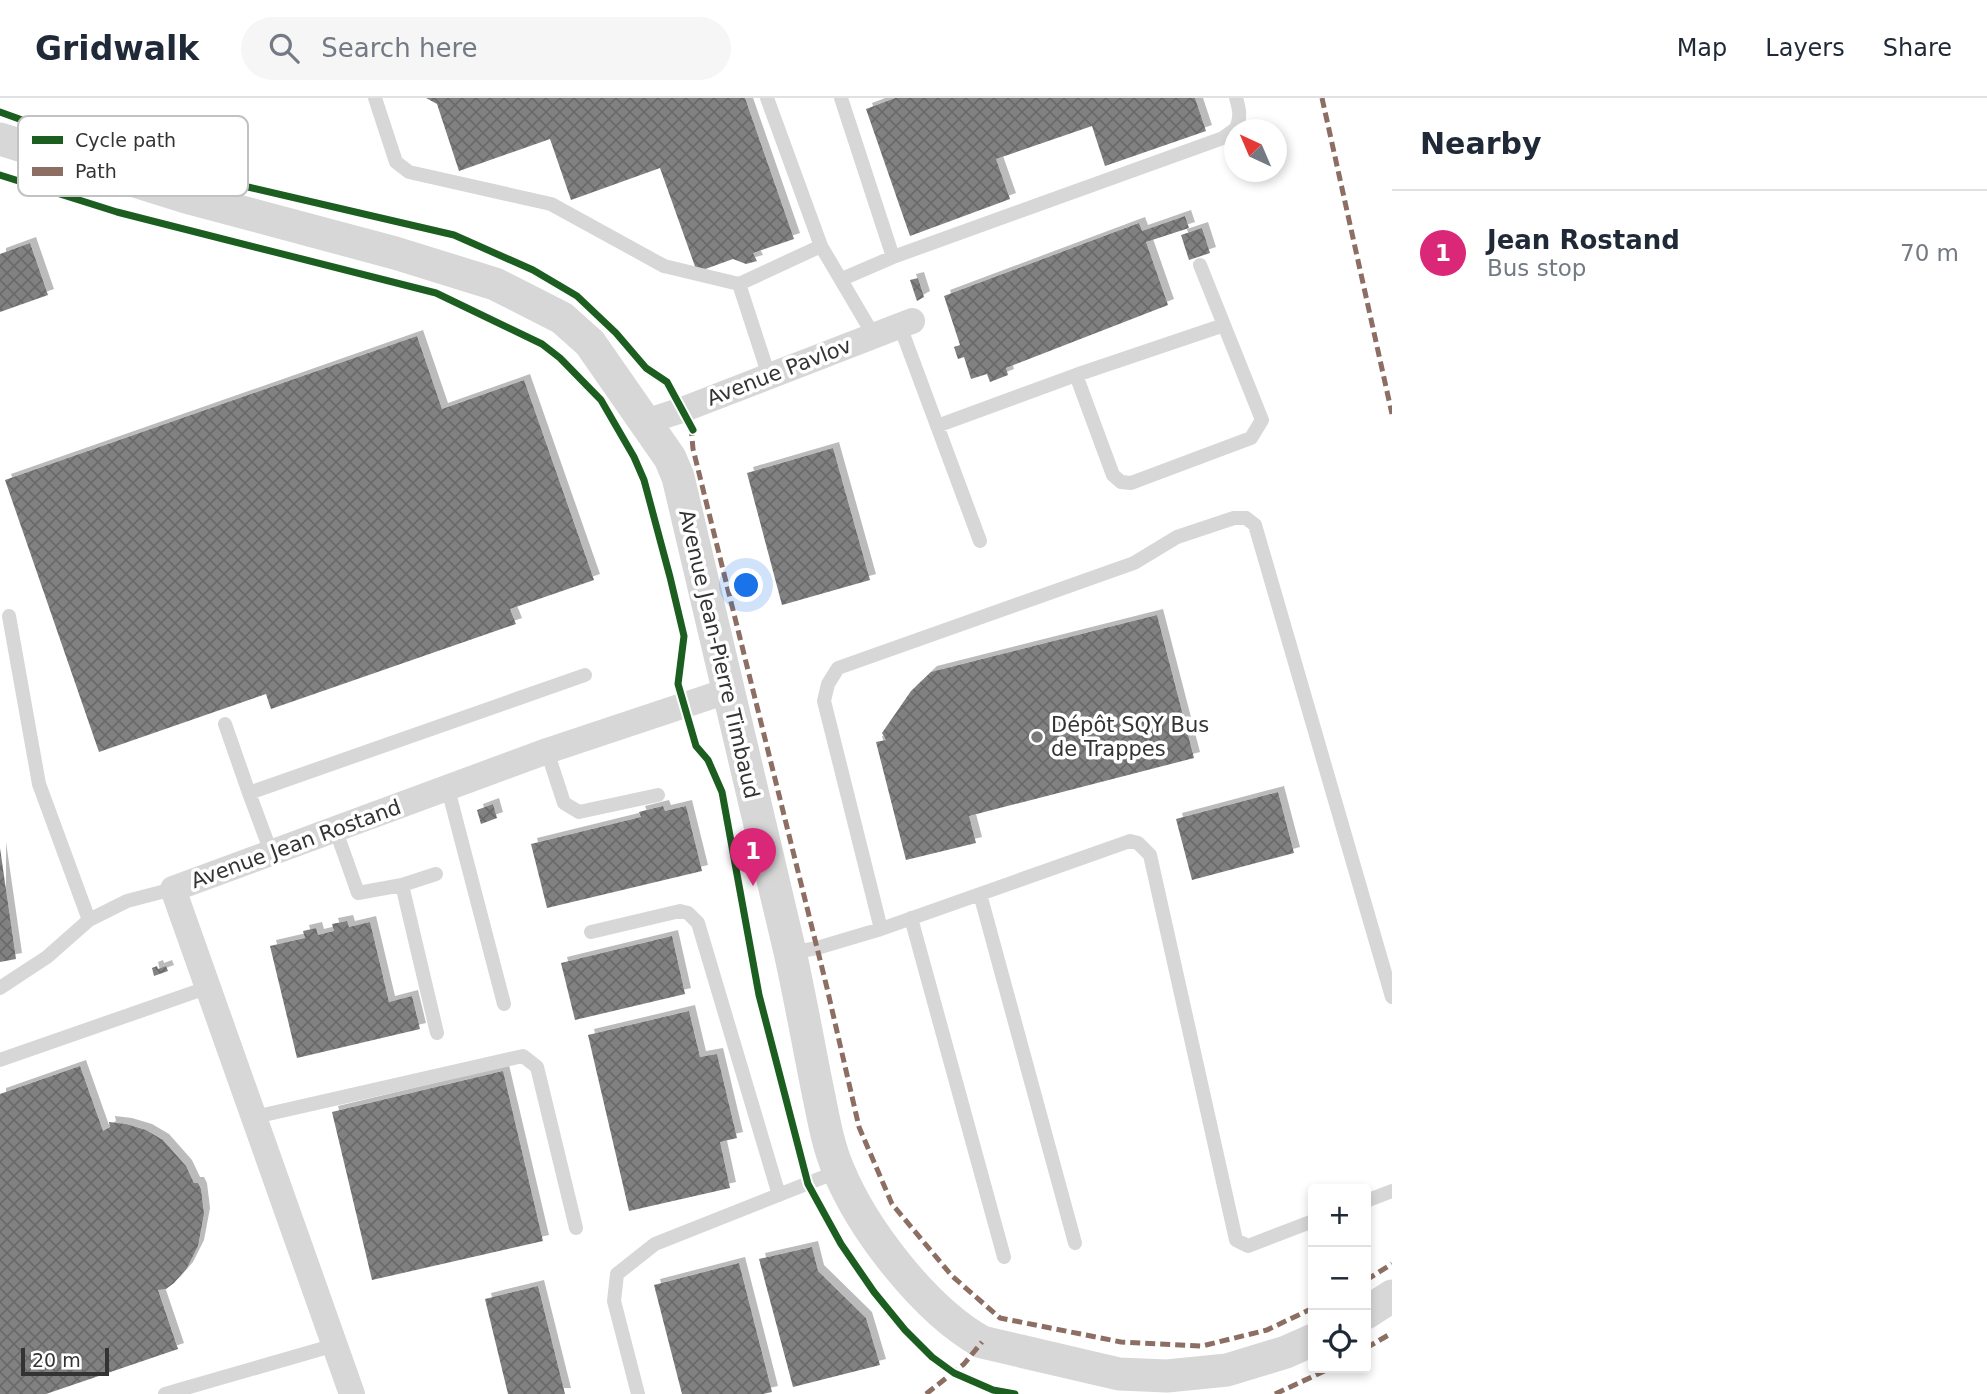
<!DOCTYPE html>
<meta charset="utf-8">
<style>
:root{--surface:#fff;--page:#f6f6f7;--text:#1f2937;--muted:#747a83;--line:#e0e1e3;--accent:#db2777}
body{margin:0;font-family:"DejaVu Sans",sans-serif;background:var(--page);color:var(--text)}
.controls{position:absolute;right:21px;bottom:21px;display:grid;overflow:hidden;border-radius:7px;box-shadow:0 4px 10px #0003}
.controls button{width:63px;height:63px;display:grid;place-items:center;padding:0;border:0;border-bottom:2px solid var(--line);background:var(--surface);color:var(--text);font:35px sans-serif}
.compass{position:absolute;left:1224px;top:21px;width:63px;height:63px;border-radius:50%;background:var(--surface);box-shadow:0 4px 10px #0003;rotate:316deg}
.scale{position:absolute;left:21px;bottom:18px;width:88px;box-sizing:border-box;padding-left:7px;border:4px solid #333;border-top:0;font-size:19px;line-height:24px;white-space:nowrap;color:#333;-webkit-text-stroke:5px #fff;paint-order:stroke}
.you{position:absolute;left:747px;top:488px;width:24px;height:24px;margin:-18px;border:5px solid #fff;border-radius:50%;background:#1a73e8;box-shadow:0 0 0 10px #1a73e833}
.badge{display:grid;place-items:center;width:46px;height:46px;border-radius:50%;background:var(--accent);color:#fff;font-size:23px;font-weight:700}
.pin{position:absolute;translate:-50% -58px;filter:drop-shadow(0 2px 4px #0008)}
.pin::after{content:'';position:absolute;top:37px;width:24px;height:21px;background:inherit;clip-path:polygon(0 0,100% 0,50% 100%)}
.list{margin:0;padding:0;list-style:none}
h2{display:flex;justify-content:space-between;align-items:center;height:91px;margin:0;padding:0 28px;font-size:30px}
h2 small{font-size:23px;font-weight:400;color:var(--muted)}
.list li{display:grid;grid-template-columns:46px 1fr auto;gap:21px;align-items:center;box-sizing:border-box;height:126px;padding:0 28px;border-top:2px solid var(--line)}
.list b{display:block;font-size:26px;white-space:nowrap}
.list p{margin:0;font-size:23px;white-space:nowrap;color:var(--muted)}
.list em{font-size:23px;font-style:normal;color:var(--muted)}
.icon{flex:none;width:38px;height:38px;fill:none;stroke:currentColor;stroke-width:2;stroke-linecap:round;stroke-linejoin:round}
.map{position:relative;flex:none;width:1392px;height:1296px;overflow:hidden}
header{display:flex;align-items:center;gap:42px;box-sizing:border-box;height:98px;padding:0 35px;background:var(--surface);border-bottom:2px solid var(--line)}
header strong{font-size:33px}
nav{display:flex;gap:38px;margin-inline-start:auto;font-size:24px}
.search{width:490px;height:63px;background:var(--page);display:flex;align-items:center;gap:18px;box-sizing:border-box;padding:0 24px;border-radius:38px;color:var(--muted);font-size:26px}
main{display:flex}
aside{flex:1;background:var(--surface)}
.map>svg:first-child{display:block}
.building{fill:url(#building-cross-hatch);filter:url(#shadow)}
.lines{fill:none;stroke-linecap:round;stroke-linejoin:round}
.service{stroke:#d7d7d7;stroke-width:14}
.minor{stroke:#d7d7d7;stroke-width:26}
.tertiary{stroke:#d7d7d7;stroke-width:33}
.quiet{stroke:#8d6e63;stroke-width:5;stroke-dasharray:10 5;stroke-linecap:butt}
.cycleway-casing{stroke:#fff;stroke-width:11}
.cycleway{stroke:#1b5e20;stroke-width:7}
.poi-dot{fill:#7a7a7a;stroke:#fff;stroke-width:2.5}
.labels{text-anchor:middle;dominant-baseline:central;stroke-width:7;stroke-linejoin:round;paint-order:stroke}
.street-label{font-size:21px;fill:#333;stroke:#fff}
.poi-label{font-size:21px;fill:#333;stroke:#fff;text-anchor:start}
.key{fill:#fff;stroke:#c2c2c2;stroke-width:2}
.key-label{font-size:19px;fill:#333}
</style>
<header>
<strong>Gridwalk</strong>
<div class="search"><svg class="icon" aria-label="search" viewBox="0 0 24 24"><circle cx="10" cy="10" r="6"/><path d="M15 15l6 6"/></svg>Search here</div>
<nav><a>Map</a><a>Layers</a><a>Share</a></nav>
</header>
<main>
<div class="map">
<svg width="1392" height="1296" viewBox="0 0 1392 1296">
<defs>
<pattern id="building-cross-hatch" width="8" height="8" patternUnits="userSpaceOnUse" patternTransform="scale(1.75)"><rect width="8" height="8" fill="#818181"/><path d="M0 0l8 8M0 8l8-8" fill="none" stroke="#6a6a6a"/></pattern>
<filter id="shadow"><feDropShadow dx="6" dy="-6" stdDeviation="0" flood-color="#0004"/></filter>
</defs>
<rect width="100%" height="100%" fill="#fff"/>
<path class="building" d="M426,0H745L794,141L753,155L757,163L746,166L733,161L697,174L660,70L571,102L550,41L459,73L437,6Z
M895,0H1195L1206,33L1105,68L1092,28L996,61L1010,101L910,138L866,11Z
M1185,118L1189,130L1146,144L1168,207L1006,270L1008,277L990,284L987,276L971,281L964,259L958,261L954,249L960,247L944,198L1139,125L1142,133Z
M1202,130L1210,155L1189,162L1181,137Z
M30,145L48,197L0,214V156Z
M918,180L924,199L917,203L910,182Z
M417,238L442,311L524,282L594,482L510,511L516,526L271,611L266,596L99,654L5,382Z
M833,350L870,482L782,507L747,375Z
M1157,517L1194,660L969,718L976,745L906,762L876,644L886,642L882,635L911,593L931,574Z
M1278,694L1294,755L1192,782L1176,721Z
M493,706L497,720L481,726L477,712Z
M663,708L665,713L686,708L702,773L547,810L531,746L641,719L639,714Z
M0,750L16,861L0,864Z
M347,823L349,829L370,824L389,904L412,898L420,931L297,960L270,848L305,840L303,833L316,830L318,837L334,833L332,826Z
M672,838L685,896L575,922L561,865Z
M157,868L158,871L166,868L168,873L154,878L152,870Z
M689,913L700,959L717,956L737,1040L720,1044L730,1090L629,1113L588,937Z
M80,968L103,1033L110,1029L109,1024L126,1026L146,1032L163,1042L186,1068L194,1085H198L201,1091L204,1116L198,1148L187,1170L174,1185L166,1191L158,1192L178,1251L46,1296H0V996Z
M503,973L543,1143L372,1182L332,1014Z
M812,1149L818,1173L866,1220L880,1267L793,1289L759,1161Z
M739,1165L772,1294L763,1296H682L654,1187Z
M538,1188L565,1296H508L485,1201Z"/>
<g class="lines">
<path class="service" d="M375,0L396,64L409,74L551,106L664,168L739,186L769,278
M841,0L893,159
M1235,32C1241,20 1240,13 1236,0
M821,148L874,238
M842,181L893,159L1223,40L1234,32
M739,186L821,148L767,0
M900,228L980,443
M1076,277L1113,377L1121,384L1131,385L1251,340L1262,322L1200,167
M937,328L1076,277L1224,227
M9,518L39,686L89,822
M225,626L249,695
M547,653L564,705L579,714L658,697
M448,691L504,906
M335,730L358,795L402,787L436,776
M271,754L249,695L585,577
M402,787L437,935
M980,796L1075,1145
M911,820L1004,1159
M881,831L824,603L828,586L838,570L1134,465L1177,439L1234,420H1246L1255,427L1392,899
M591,834L680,813L688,815L698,825L779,1097
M790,855L817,850L881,831L1130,743L1138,745L1150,757L1236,1142L1248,1148L1313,1123
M0,890L47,859L89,822L127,803L173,791
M0,962L209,889
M255,1019L523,958L537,969L576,1130
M1366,1103L1392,1093
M165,1296L335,1247
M638,1296L614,1203L617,1176L655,1146L839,1073"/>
<path class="minor" d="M645,324L682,312L912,223
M352,1296L173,791L547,653L727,593"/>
<path class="tertiary" d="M0,41L186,99L395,155L495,186L562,220L590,245L670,360L678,379C714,537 754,695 790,854C800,899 808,944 817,989C823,1017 827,1045 838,1071C863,1132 925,1212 982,1244L1119,1276L1167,1278L1227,1272L1286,1254L1313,1242
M1366,1215L1392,1198"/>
<path class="quiet" d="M1322,0L1392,316
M691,328L693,351L827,890L859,1029L892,1106L952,1178L1000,1220L1121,1244L1202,1248L1267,1232L1313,1210
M1366,1182L1392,1166
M1366,1250L1392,1235
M926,1296L964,1266L982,1244
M1275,1296L1331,1270"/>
<g class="cycleway-casing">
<path id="cycleway" d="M0,14L100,50L248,89L454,137L533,172L577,198L616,235L646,270L667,284L693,332
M0,77L117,114L436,195L542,246L560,260L601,302L634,359L644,382L670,479L684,538L678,586L696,648L708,662L722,694L759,897L808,1086L841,1146L874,1194L905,1232L932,1259L954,1275L993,1292L1015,1296"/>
</g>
<use href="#cycleway" class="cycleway"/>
</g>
<circle class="poi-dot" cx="1037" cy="639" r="7"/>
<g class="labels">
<g class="street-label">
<text transform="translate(779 274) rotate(-21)">Avenue Pavlov</text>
<text transform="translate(719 556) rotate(77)">Avenue Jean-Pierre Timbaud</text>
<text transform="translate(296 746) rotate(-20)">Avenue Jean Rostand</text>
</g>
<g class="poi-label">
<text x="1051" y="627">Dépôt SQY Bus<tspan x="1051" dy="24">de Trappes</tspan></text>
</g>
</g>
<rect x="18" y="18" width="230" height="80" rx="10" class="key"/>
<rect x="32" y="38" width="31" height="8" fill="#1b5e20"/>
<rect x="32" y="69" width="31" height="9" fill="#8d6e63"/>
<g class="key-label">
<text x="75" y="49">Cycle path</text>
<text x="75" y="80">Path</text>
</g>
</svg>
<div class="controls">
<button>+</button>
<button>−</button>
<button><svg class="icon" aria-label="locate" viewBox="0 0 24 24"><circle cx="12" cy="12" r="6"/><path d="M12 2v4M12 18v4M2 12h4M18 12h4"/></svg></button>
</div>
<svg class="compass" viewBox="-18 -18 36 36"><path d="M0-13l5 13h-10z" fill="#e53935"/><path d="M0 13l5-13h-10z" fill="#747a83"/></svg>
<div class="scale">20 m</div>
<div class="you"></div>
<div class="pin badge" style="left:753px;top:788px">1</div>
</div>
<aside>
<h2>Nearby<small></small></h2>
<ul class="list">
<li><span class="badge">1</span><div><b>Jean Rostand</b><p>Bus stop</p></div><em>70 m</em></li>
</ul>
</aside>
</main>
